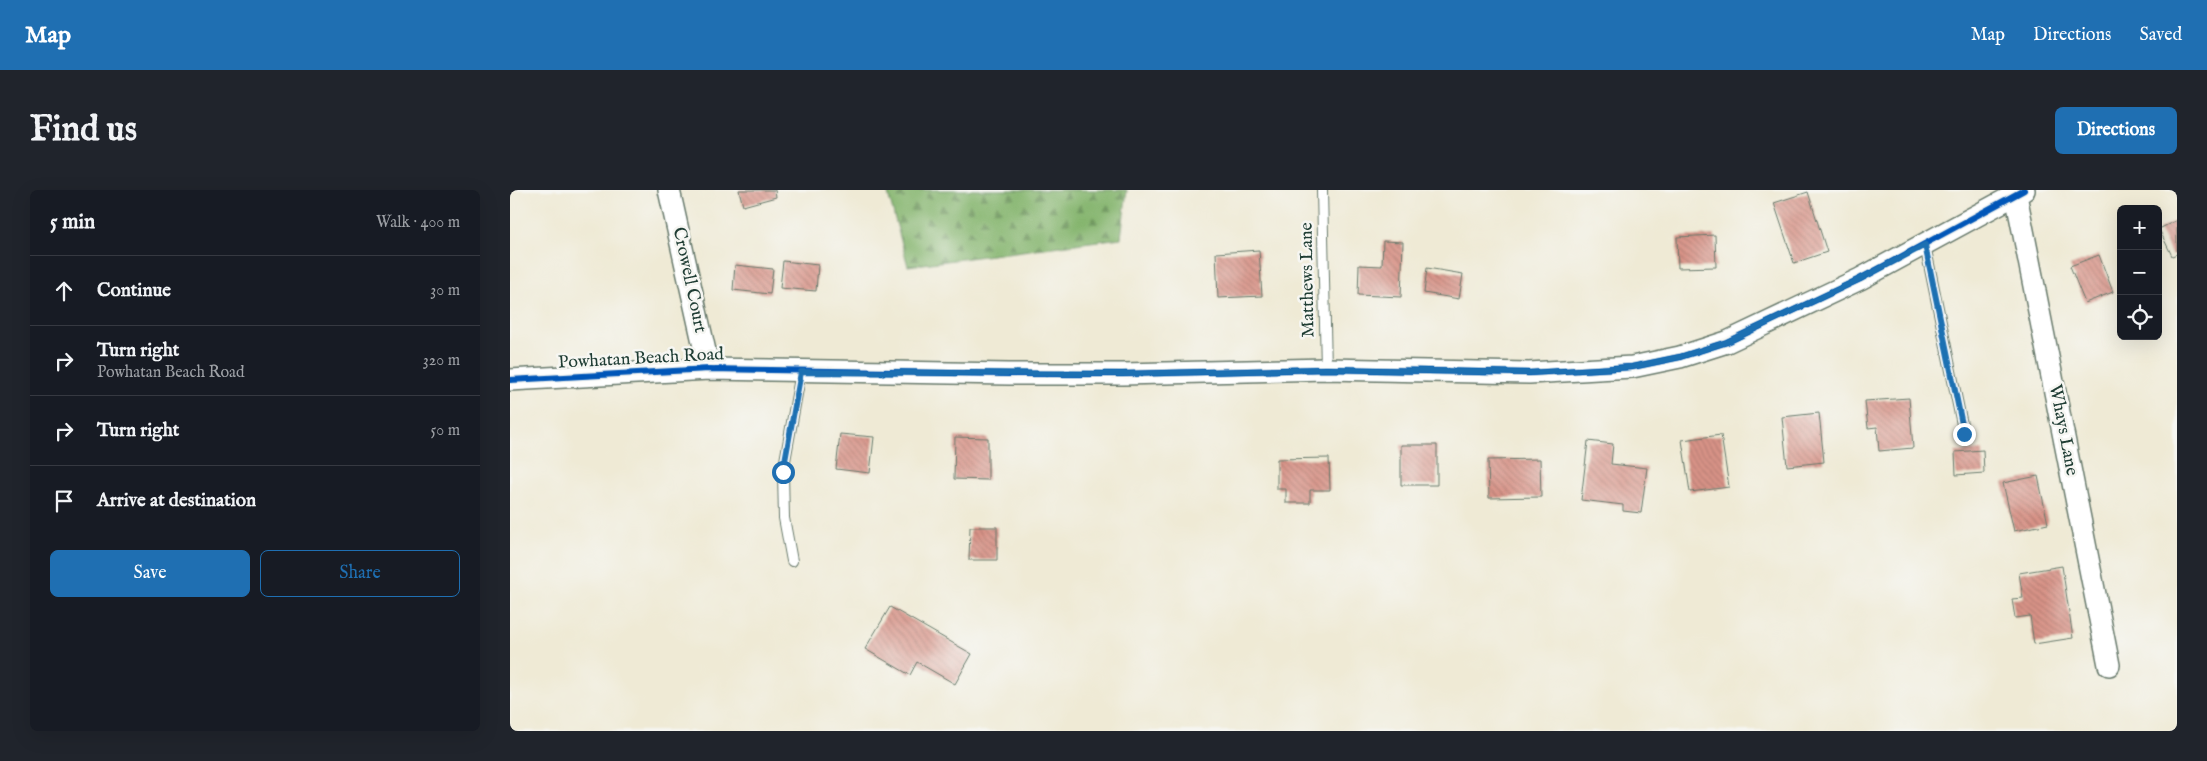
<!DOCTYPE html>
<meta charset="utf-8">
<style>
:root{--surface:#171b24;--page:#20242c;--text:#f1f3f6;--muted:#9ea1a6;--line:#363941;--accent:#1f6fb2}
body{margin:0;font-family:"IM FELL English",serif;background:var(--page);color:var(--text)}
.controls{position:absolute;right:15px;top:15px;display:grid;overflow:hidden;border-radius:8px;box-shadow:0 5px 20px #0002}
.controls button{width:45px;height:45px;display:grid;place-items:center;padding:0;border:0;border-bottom:1px solid var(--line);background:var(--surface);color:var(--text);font:25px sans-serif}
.stop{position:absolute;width:15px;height:15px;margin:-11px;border:4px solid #1f6fb2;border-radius:50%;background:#fff}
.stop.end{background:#1f6fb2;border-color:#fff;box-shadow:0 1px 5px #0008}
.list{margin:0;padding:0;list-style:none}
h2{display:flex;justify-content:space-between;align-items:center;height:65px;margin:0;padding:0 20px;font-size:21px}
h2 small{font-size:16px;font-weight:400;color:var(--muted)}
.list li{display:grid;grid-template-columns:32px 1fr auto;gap:15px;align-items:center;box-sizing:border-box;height:70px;padding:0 20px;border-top:1px solid var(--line)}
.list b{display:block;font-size:19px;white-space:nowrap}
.list p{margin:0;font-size:16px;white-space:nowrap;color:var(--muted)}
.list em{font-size:16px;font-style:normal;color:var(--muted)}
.actions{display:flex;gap:10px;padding:15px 20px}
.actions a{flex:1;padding:11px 0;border:1px solid var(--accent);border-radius:8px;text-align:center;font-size:18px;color:var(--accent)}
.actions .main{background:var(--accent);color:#fff}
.icon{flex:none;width:28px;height:28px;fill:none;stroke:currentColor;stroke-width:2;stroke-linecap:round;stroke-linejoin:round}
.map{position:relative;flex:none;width:1667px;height:541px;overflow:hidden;border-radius:8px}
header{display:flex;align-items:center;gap:30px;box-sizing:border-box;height:70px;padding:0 25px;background:var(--accent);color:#fff}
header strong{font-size:24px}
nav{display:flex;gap:28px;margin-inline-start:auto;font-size:18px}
.intro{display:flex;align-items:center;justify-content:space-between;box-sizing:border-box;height:120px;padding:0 30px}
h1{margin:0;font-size:35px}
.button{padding:12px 22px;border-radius:8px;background:var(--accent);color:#fff;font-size:18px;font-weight:700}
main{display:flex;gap:30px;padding:0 30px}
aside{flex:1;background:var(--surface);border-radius:8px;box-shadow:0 5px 20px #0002}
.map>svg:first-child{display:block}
.forest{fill:url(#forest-firs);stroke:#527951}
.building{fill:url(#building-back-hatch)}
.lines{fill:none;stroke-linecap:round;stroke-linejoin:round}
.service-casing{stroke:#687a6c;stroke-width:12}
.minor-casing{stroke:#687a6c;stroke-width:24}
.service{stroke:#fff;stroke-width:10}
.minor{stroke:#fff;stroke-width:21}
.cycleway-casing{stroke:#f6f6f2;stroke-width:9}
.cycleway{stroke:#0057b8;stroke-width:6}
.route{stroke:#1f6fb2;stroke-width:6}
.labels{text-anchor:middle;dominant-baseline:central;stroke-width:5;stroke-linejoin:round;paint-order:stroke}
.street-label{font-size:18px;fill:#1f3d34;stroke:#f6f6f2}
</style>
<header>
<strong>Map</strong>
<nav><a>Map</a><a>Directions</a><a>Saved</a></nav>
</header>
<div class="intro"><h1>Find us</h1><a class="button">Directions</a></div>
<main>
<aside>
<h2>5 min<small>Walk · 400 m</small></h2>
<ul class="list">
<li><svg class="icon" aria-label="ahead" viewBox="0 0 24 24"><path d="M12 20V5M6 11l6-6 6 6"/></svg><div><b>Continue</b></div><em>30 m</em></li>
<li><svg class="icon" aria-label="right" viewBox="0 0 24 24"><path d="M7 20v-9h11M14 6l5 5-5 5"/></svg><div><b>Turn right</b><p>Powhatan Beach Road</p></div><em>320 m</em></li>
<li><svg class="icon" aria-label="right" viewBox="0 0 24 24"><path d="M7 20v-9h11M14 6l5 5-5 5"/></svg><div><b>Turn right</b></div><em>50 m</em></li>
<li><svg class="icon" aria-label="arrive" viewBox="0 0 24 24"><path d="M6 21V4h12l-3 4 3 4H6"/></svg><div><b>Arrive at destination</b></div></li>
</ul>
<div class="actions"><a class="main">Save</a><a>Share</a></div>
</aside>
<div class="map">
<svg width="1667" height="541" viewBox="0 0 1667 541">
<defs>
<pattern id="forest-firs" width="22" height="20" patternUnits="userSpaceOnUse" patternTransform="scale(1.25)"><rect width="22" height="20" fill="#85b56e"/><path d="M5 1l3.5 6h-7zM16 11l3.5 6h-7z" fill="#6c945b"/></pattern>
<pattern id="building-back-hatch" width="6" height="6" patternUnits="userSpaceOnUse" patternTransform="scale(1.25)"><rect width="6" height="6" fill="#d89387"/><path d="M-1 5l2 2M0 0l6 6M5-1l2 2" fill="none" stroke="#af796f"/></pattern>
</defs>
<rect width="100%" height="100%" fill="#f6f6f2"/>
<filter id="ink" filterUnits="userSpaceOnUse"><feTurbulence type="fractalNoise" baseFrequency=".02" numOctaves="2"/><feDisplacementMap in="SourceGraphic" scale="10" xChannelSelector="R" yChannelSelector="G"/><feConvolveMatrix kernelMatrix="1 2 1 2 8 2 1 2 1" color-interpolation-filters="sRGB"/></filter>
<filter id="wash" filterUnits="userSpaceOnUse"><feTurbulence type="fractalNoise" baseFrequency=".0096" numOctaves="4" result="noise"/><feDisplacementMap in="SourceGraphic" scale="20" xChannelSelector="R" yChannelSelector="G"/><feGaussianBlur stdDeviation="1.12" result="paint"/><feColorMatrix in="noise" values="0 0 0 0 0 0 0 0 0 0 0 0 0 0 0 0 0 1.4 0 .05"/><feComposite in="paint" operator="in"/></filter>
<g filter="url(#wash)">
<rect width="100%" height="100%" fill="#efead5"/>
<path class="forest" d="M377,0H617L611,48L398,76Z"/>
<g id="blocks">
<path class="building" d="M229,0H265L266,7L233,16Z
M1298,2L1317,62L1284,73L1264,13Z
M1667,30V64L1662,66L1649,39Z
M1205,45L1206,77L1168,78L1167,47Z
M873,51L893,52L891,107L848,105L849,75L872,76Z
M749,60L752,106L708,108L706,63Z
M1589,65L1603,102L1575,113L1560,76Z
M273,71L308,75L306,101L270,98Z
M225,75L263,79L260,104L223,100Z
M917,78L953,84L949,109L914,103Z
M1399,208L1403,258L1369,261L1367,237L1358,238L1355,211Z
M1309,223L1314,272L1277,276L1272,227Z
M330,244L364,247L360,283L326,279Z
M1211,245L1219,297L1180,302L1172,250Z
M445,247L478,248V290L444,289Z
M1078,251L1103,254L1101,274L1137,278L1131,323L1113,321V315L1071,310Z
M891,255H927V295H891Z
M1473,260L1474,283L1446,285L1445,262Z
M819,268L820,300H800V313H776V299H767V269Z
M1030,269L1031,307L979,308L978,270Z
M1528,286L1538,334L1504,341L1493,293Z
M460,337H487V370H459Z
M1552,376L1563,448L1524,454L1520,426L1505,428L1502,409L1513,408L1509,383Z
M380,417L462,464L445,494L407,472L400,485L355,459Z"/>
</g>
</g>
<g filter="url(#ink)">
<use href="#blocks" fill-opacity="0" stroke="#687a6c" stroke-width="1"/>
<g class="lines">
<g class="service-casing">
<path id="service" d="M812,0L816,179
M1415,55L1454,244
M282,371L274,328L273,282L291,182"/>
</g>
<g class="minor-casing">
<path id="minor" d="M159,0L199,179
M1506,5L1599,475
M0,190L199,179L499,184H613L816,179L1019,183L1122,177L1170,167L1217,152L1350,89L1514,0"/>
</g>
<use href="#service" class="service"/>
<use href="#minor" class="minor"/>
<g class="cycleway-casing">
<path id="cycleway" d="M0,190L199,179L499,184H613L816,179L1019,183L1122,177L1170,167L1217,152L1350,89L1514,0"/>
</g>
<use href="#cycleway" class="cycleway"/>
</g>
</g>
<g class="lines" filter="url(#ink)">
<path class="route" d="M273,282L291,182L612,184L816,179L1019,183L1122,177L1170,167L1217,152L1350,89L1415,55L1454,244"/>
</g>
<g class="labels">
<g class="street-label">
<text transform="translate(179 90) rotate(78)">Crowell Court</text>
<text transform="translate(798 90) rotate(-91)">Matthews Lane</text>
<text transform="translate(131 169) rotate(-3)">Powhatan Beach Road</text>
<text transform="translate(1553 240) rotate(79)">Whays Lane</text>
</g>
</g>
</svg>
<div class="controls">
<button>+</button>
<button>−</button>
<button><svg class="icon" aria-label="locate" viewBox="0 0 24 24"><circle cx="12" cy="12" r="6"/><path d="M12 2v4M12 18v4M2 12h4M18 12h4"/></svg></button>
</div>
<div class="stop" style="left:273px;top:282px"></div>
<div class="stop end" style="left:1454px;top:244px"></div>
</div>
</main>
